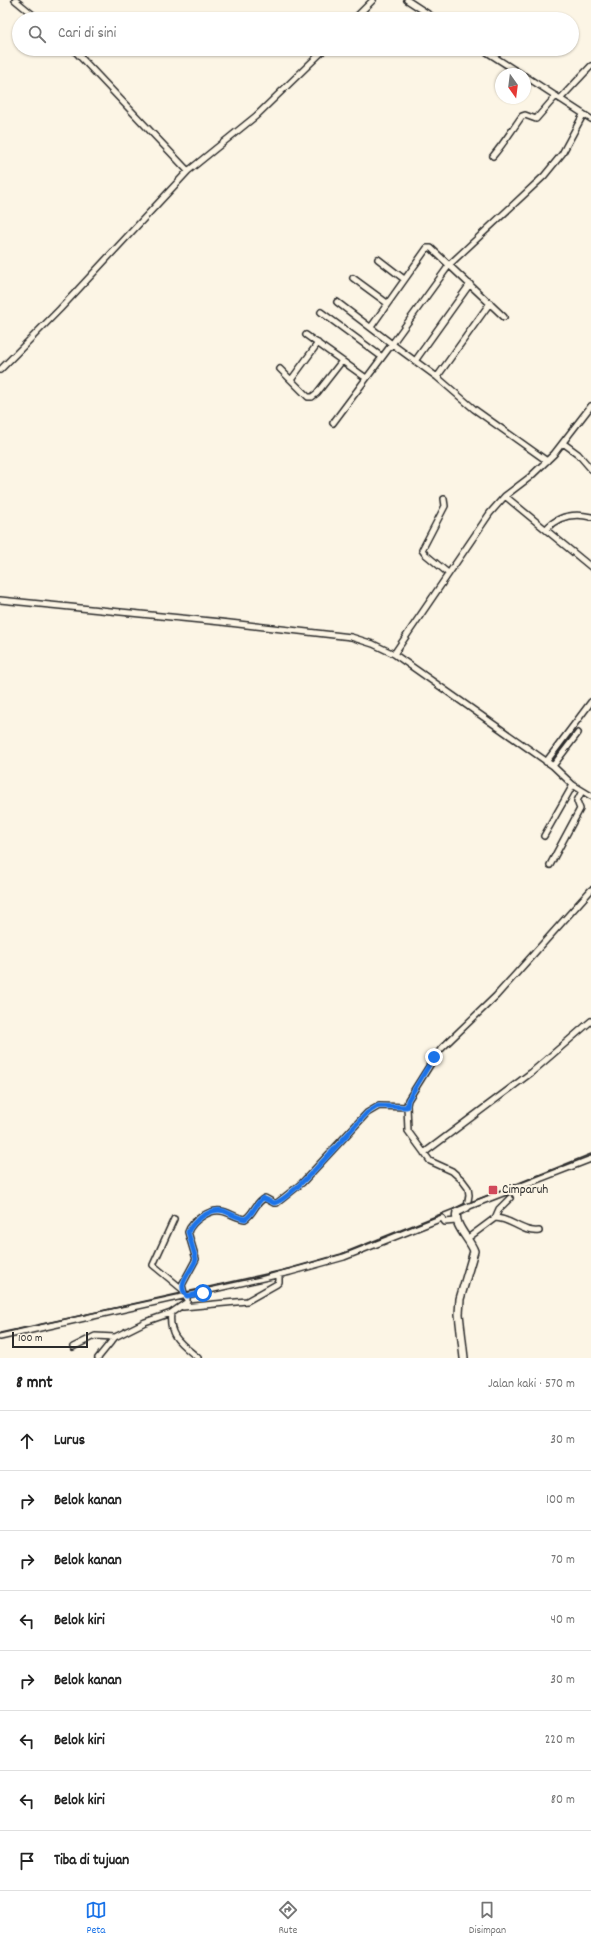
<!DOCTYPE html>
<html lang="id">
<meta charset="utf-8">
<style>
:root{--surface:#fff;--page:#f2f2f2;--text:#222;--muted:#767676;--line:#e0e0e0;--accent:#1a73e8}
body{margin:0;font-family:Dekko,sans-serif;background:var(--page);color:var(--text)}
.compass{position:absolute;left:495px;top:68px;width:36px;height:36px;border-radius:50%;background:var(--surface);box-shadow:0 1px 3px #0004;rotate:166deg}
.scale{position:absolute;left:12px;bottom:10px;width:76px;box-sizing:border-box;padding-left:4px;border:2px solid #2b2b2b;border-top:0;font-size:11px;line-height:14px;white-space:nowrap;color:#2b2b2b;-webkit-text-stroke:3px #fcf5e5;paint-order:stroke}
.stop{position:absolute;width:12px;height:12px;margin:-9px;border:3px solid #1a73e8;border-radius:50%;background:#fff}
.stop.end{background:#1a73e8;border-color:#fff;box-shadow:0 1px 4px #0008}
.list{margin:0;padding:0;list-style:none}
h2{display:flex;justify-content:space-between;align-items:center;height:52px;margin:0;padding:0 16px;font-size:17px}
h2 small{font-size:13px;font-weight:400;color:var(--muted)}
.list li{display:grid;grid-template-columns:26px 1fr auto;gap:12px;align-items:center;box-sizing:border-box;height:60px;padding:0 16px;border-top:1px solid var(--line)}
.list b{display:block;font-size:15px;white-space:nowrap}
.list em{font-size:13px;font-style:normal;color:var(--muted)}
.icon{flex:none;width:22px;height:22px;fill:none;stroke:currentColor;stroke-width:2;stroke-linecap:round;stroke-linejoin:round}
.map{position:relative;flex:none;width:591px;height:1358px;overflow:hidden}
.search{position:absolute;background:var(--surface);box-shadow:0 1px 3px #0004;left:12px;right:12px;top:12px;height:44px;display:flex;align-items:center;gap:10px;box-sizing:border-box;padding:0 14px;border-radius:22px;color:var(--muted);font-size:15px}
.sheet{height:532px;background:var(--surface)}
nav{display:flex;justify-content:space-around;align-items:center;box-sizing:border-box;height:56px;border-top:1px solid var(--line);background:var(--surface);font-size:11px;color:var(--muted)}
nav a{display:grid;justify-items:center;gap:2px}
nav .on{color:var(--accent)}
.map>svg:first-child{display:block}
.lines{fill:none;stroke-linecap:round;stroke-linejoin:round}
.street-casing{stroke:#2b2b2b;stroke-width:8}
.secondary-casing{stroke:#2b2b2b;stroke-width:10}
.street{stroke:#fcf5e5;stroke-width:5}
.secondary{stroke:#fcf5e5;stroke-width:7}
.rail{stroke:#2b2b2b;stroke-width:1.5}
.route{stroke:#1a73e8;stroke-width:5}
.poi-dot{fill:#d1495b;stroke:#fcf5e5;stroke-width:1.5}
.labels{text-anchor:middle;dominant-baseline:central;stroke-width:4;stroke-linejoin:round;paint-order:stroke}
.poi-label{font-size:13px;fill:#2b2b2b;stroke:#fcf5e5;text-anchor:start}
</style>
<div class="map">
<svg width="591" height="1358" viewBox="0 0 591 1358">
<rect width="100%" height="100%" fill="#fcf5e5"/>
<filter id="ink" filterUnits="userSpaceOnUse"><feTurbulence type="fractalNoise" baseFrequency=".025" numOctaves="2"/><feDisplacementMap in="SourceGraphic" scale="8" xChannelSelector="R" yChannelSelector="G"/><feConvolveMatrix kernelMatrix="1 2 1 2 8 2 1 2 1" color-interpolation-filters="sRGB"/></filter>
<g filter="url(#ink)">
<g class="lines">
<g class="street-casing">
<path id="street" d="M15,0L38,19
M407,0L436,19
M354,19L373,0
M73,49L188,171
M482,49L521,74
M525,76L591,119
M560,99L591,66
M493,156C504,143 512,130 522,116L525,115L536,119L556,96
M378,259L404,279
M353,278L387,303
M321,312L382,357
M371,327L427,248H431L504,317
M306,335L366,378
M415,361L470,284
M280,369L308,397H312L317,393L342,361
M0,370L60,309L188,171L256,116L325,49
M437,377L490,303
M291,380L318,343
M591,406L554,454L530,477L505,496L490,513L394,654L553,766L573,785L591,796
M333,423L392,344L337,302
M563,443L578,454L591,469
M547,461L474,409L437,377L392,344L450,264L544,176L562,154L583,115
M505,496L591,567
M444,499L445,506L422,550L425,554L448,573
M546,529C558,516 574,513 591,517
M0,600L221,622L351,637L373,644L394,654
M546,762L591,702
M553,766L578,733
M544,836L573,785
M550,865L580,809L577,801L582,791
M424,1153L532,1072L591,1021
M467,1207L469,1195L468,1188L462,1180L452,1171L430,1161L408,1131L407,1105L408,1100L435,1057L442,1048L496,996L591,890
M467,1207L591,1159
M495,1218L499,1209L510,1198
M174,1219L153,1265L182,1289
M468,1238L495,1218C511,1218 522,1233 539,1231
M183,1307L247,1301L277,1284L279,1282V1275
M171,1313C168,1337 182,1344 198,1358
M0,1337L290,1272L344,1257L442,1218L445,1222L456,1221
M73,1347L95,1336L115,1337
M98,1358L115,1337L145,1322L171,1313L187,1302V1296L184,1293L182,1285L196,1259L188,1232C192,1221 209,1209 221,1211C229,1212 236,1218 245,1219C254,1214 255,1202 265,1198L274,1203H277L302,1183L367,1113L379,1106L407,1107"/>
</g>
<g class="secondary-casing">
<path id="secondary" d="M464,1358L459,1314L460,1299L474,1251C470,1239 453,1225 457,1212L467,1207"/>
</g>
<use href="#street" class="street"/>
<use href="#secondary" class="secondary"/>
<path class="rail" d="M0,1333L259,1277L341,1254L591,1154"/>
</g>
</g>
<g class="lines" filter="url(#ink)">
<path class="route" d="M203,1293L187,1296C175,1284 192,1272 196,1259L188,1232C193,1221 211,1207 224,1211C231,1214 237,1218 245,1219C253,1215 255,1204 263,1198L274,1203C291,1201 351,1129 367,1113L378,1106L407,1107L408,1100L434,1057"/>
</g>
<rect class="poi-dot" x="488" y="1185" width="10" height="10" rx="2"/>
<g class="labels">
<g class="poi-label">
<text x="502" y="1190">Cimparuh</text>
</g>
</g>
</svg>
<svg class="compass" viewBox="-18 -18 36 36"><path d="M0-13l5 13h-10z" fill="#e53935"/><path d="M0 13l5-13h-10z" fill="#767676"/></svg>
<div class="scale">100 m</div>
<div class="stop" style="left:203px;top:1293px"></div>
<div class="stop end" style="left:434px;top:1057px"></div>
<div class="search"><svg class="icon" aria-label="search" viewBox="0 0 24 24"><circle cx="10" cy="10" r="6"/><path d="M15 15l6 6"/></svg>Cari di sini</div>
</div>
<section class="sheet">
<h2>8 mnt<small>Jalan kaki · 570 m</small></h2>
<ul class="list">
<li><svg class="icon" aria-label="ahead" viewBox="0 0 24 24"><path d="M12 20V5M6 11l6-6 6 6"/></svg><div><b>Lurus</b></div><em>30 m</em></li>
<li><svg class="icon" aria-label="right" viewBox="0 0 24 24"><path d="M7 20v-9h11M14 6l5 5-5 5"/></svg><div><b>Belok kanan</b></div><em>100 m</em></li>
<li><svg class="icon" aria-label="right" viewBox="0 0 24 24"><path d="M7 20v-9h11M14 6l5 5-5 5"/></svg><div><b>Belok kanan</b></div><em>70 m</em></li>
<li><svg class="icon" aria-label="left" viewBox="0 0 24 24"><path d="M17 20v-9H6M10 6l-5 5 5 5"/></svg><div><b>Belok kiri</b></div><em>40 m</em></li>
<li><svg class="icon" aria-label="right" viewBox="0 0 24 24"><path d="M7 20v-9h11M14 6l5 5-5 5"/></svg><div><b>Belok kanan</b></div><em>30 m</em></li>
<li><svg class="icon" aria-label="left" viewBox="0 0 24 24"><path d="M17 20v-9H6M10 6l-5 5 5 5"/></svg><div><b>Belok kiri</b></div><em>220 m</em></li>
<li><svg class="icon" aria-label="left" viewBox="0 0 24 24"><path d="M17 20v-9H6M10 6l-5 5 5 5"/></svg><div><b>Belok kiri</b></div><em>80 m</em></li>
<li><svg class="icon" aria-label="arrive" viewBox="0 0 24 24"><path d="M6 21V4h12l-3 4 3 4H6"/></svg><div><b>Tiba di tujuan</b></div></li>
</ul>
</section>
<nav>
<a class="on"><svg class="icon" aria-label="map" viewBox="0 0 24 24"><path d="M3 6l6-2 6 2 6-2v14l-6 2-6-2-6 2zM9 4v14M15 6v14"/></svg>Peta</a>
<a><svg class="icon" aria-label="directions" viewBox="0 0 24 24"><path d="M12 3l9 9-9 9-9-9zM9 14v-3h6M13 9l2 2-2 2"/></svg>Rute</a>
<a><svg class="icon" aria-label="saved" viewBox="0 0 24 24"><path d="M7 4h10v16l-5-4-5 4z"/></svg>Disimpan</a>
</nav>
